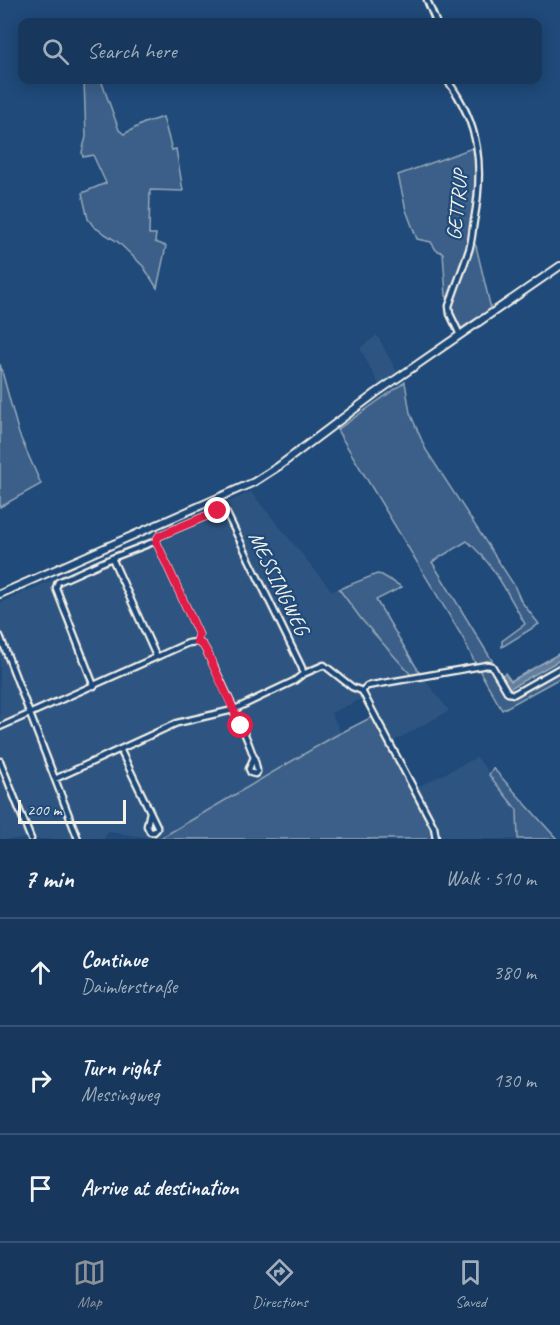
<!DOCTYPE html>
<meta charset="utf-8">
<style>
:root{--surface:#17385c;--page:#203f62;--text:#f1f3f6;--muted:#9eacbb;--line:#365272;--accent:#8c9099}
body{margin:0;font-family:Caveat,sans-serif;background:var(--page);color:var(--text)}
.scale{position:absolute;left:18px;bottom:15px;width:108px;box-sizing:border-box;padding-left:6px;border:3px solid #f4f1e8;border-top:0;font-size:16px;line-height:21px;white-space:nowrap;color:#f4f1e8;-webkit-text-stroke:4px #1f4a7a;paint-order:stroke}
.stop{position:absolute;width:18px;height:18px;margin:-14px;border:4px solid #e11d48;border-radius:50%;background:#fff}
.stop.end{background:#e11d48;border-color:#fff;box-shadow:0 2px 6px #0008}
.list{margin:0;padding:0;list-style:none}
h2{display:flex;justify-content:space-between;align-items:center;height:78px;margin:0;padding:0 24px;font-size:26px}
h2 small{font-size:20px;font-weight:400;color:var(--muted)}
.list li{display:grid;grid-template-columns:39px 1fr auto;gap:18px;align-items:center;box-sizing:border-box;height:108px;padding:0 24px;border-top:2px solid var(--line)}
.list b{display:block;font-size:22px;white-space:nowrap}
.list p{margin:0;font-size:20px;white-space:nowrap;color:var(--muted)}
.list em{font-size:20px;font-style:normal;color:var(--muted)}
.icon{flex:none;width:33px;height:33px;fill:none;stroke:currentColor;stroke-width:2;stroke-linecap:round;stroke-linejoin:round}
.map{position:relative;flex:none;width:560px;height:839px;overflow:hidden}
.search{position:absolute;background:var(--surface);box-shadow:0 3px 15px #0003;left:18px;right:18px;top:18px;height:66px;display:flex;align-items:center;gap:15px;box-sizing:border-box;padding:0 21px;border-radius:12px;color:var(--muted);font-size:22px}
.sheet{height:402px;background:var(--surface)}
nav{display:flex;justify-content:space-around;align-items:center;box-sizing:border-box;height:84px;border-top:2px solid var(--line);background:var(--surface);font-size:16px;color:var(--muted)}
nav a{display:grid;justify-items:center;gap:3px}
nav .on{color:var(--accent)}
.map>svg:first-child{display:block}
.built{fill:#2d5581}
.green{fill:#3a5f88;stroke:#97a8b8;stroke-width:1.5}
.water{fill:#627e9d;stroke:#9cacbb;stroke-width:1.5}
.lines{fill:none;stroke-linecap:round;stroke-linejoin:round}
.minor-casing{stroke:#f4f1e8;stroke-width:9}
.major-casing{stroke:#f4f1e8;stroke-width:10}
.minor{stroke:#1f4a7a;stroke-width:4.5}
.major{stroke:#1f4a7a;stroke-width:6}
.route{stroke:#e11d48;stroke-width:8}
.labels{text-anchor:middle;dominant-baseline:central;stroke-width:4.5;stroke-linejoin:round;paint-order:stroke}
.street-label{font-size:21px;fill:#f4f1e8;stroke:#1f4a7a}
</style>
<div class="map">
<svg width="560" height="839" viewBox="0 0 560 839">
<rect width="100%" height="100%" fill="#1f4a7a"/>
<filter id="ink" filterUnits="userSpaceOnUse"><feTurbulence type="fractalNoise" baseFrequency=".0167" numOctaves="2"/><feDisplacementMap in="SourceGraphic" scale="12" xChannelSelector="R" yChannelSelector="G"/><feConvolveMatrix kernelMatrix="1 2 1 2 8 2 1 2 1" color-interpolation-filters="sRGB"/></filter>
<g filter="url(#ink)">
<path class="built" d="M377,335L398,374L380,387L360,348Z
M251,492L332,591L339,589L362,620L414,678L423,677L449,711L392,742L368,696L331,713L341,733L159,839L108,832L104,839H0V603Z
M477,757L517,810L518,839H439L438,830L416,788Z"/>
<path class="green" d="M84,80H101L119,130L124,134L144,123L163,117L172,150L176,149L183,191L150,190L149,234H156L155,242L166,246L157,288L143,266L118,242L94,227L88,219L82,193L106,183L93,155L83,157L82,152L86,137Z
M475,147L478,188L466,251L449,299L446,296L443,253L436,250L431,242L417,239L406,210L398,175Z
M472,240L476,246L491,309L460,329L454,322L450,306Z
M0,364L19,434L41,484L0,507Z
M405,382L410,413L426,450L514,585L521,601L539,624L502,647V641L525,624C507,593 495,565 467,541L432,562L499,672L498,673L493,665H476L463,638L337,430Z
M377,574L382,575L402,587L376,600L421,675L412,676L362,620L339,589Z
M487,667L491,668L506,694L514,696L560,669V678L502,710L478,668Z
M372,717L434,835V839H159L333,737Z
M493,768L557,839H518L517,810L489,775Z"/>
<path class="water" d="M560,653V660L509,689L501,676L505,673L511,681Z"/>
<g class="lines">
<g class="minor-casing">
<path id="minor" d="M427,0L436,22
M447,80C480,124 484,167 474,221C472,232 472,243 468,253C462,271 455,288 449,306L450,314L460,335
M156,541L199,635L197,642
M112,558L156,541L159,536L218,511L226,512L302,668L303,674
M0,636L78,839
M94,686L56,588L58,582L112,558L156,656
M362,691L367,686L487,665L492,666L508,693L514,694L560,668
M362,691L434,827L436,839
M0,727L188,643L197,642L203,645L207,652C216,671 259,758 257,772L255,774L251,773L249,769L254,757
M120,749L157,826V829L154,832H150L147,826L150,812
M0,761L31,839
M55,779L177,723L233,710L294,681L303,674L324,665L352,687L362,691"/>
</g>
<g class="major-casing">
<path id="major" d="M0,594L254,482L279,466L376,393L560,266"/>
</g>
<use href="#minor" class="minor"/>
<use href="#major" class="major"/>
</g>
</g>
<g class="lines" filter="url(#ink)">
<path class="route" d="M218,511L159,536L156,541L199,635L197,642L203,645L207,652L241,726"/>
</g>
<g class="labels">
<g class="street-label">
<text transform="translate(457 205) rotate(-84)">GETTRUP</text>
<text transform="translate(279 583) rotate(64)">MESSINGWEG</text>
</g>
</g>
</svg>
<div class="scale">200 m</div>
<div class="stop" style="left:241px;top:726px"></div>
<div class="stop end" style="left:218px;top:511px"></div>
<div class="search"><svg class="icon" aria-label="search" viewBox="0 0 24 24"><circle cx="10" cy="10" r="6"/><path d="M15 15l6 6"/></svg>Search here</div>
</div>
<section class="sheet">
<h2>7 min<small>Walk · 510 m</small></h2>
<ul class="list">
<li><svg class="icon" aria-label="ahead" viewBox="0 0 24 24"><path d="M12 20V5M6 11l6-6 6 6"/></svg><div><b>Continue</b><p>Daimlerstraße</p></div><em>380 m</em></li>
<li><svg class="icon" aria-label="right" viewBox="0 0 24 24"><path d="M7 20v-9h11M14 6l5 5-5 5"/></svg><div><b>Turn right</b><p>Messingweg</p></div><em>130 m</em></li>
<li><svg class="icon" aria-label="arrive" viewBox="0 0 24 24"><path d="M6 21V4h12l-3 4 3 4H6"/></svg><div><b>Arrive at destination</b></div></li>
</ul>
</section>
<nav>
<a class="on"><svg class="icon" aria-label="map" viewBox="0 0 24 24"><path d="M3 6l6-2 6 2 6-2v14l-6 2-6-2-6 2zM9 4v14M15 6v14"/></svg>Map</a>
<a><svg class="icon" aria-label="directions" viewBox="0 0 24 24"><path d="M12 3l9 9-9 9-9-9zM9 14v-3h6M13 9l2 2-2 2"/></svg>Directions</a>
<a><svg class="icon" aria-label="saved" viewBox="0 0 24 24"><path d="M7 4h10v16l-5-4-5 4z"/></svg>Saved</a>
</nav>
